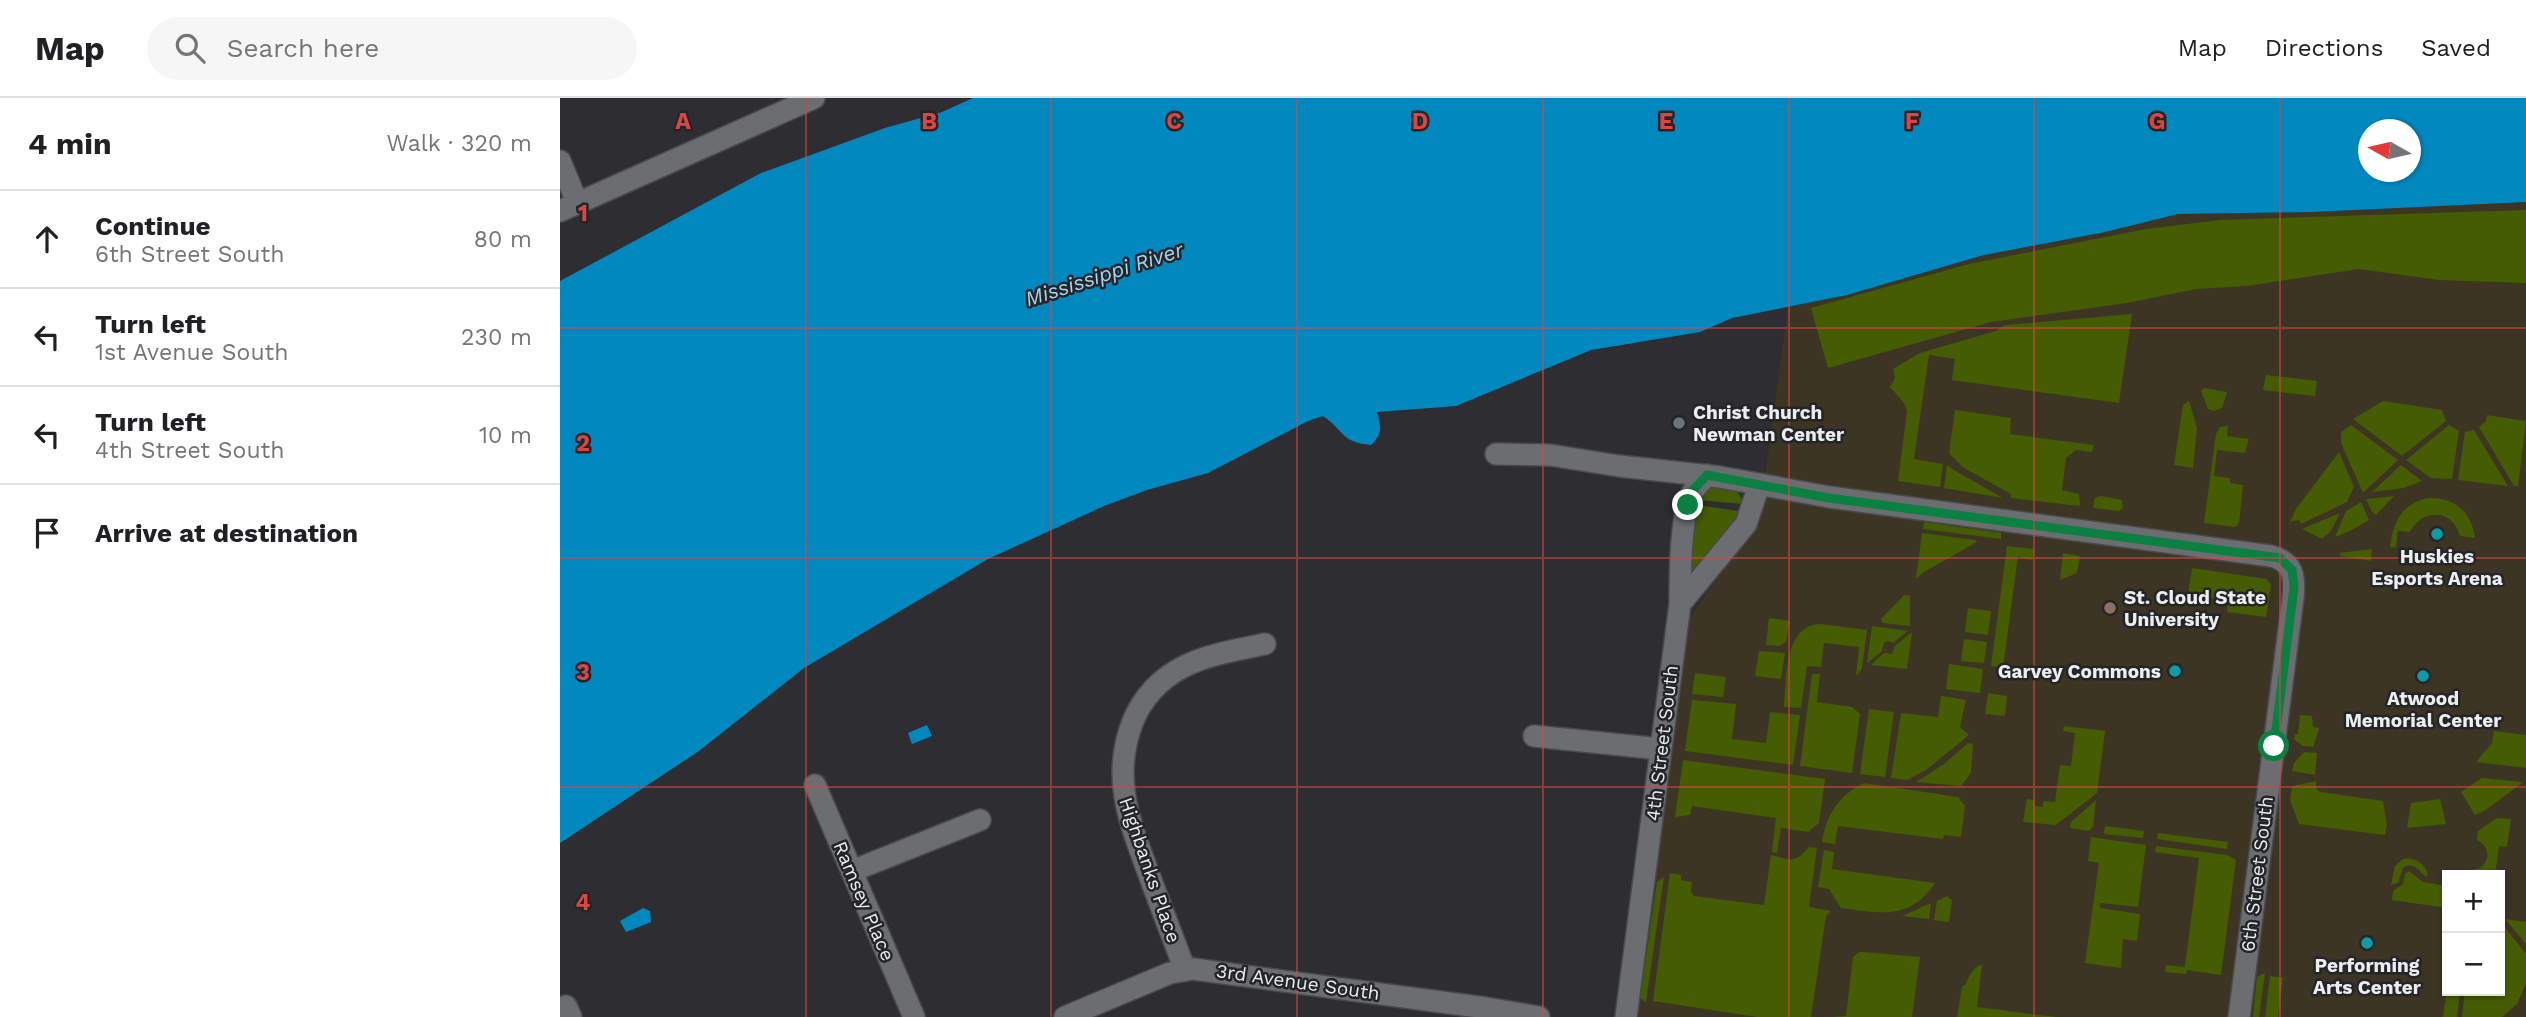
<!DOCTYPE html>
<meta charset="utf-8">
<style>
:root{--surface:#fff;--page:#f6f6f6;--text:#202124;--muted:#757577;--line:#e0e0e0}
body{margin:0;font-family:"Work Sans",sans-serif;background:var(--page);color:var(--text)}
.controls{position:absolute;right:21px;bottom:21px;display:grid;overflow:hidden;border-radius:0px;box-shadow:0 2px 5px #0004}
.controls button{width:63px;height:63px;display:grid;place-items:center;padding:0;border:0;border-bottom:2px solid var(--line);background:var(--surface);color:var(--text);font:35px sans-serif}
.compass{position:absolute;left:1798px;top:21px;width:63px;height:63px;border-radius:50%;background:var(--surface);box-shadow:0 2px 5px #0004;rotate:278deg}
.stop{position:absolute;width:21px;height:21px;margin:-16px;border:5px solid #0b8043;border-radius:50%;background:#fff}
.stop.end{background:#0b8043;border-color:#fff;box-shadow:0 2px 7px #0008}
.list{margin:0;padding:0;list-style:none}
h2{display:flex;justify-content:space-between;align-items:center;height:91px;margin:0;padding:0 28px;font-size:30px}
h2 small{font-size:23px;font-weight:400;color:var(--muted)}
.list li{display:grid;grid-template-columns:46px 1fr auto;gap:21px;align-items:center;box-sizing:border-box;height:98px;padding:0 28px;border-top:2px solid var(--line)}
.list b{display:block;font-size:26px;white-space:nowrap}
.list p{margin:0;font-size:23px;white-space:nowrap;color:var(--muted)}
.list em{font-size:23px;font-style:normal;color:var(--muted)}
.icon{flex:none;width:38px;height:38px;fill:none;stroke:currentColor;stroke-width:2;stroke-linecap:round;stroke-linejoin:round}
.map{position:relative;flex:none;width:1966px;height:919px;overflow:hidden}
header{display:flex;align-items:center;gap:42px;box-sizing:border-box;height:98px;padding:0 35px;background:var(--surface);border-bottom:2px solid var(--line)}
header strong{font-size:33px}
nav{display:flex;gap:38px;margin-inline-start:auto;font-size:24px}
.search{width:490px;height:63px;background:var(--page);display:flex;align-items:center;gap:18px;box-sizing:border-box;padding:0 24px;border-radius:38px;color:var(--muted);font-size:26px}
main{display:flex}
aside{flex:1;background:var(--surface)}
.map>svg:first-child{display:block}
.education{fill:#3c3524;fill-rule:evenodd}
.green{fill:#455c02}
.water{fill:#0088bf;fill-rule:evenodd}
.lines{fill:none;stroke-linecap:round;stroke-linejoin:round}
.minor-casing{stroke:#494a4d;stroke-width:24}
.minor{stroke:#6c6d71;stroke-width:21}
.route{stroke:#0b8043;stroke-width:9}
.grid{fill:none;stroke:#d94646;stroke-width:2;stroke-opacity:0.55}
.worship-dot{fill:#6b7280;stroke:#242528;stroke-width:2.5}
.culture-dot{fill:#0f9aa8;stroke:#242528;stroke-width:2.5}
.education-dot{fill:#8d6e63;stroke:#242528;stroke-width:2.5}
.labels{text-anchor:middle;dominant-baseline:central;stroke-width:5;stroke-linejoin:round;paint-order:stroke}
.poi-label{font-size:19px;font-weight:bold;fill:#ecedef;stroke:#242528}
.street-label{font-size:19px;fill:#ecedef;stroke:#242528}
.water-label{font-size:21px;font-style:italic;fill:#a6d4f1;stroke:#242528}
.grid-label{font-size:23px;text-anchor:middle;font-weight:bold;fill:#d94646;stroke:#242528;stroke-width:5;stroke-linejoin:round;paint-order:stroke}
</style>
<header>
<strong>Map</strong>
<div class="search"><svg class="icon" aria-label="search" viewBox="0 0 24 24"><circle cx="10" cy="10" r="6"/><path d="M15 15l6 6"/></svg>Search here</div>
<nav><a>Map</a><a>Directions</a><a>Saved</a></nav>
</header>
<main>
<aside>
<h2>4 min<small>Walk · 320 m</small></h2>
<ul class="list">
<li><svg class="icon" aria-label="ahead" viewBox="0 0 24 24"><path d="M12 20V5M6 11l6-6 6 6"/></svg><div><b>Continue</b><p>6th Street South</p></div><em>80 m</em></li>
<li><svg class="icon" aria-label="left" viewBox="0 0 24 24"><path d="M17 20v-9H6M10 6l-5 5 5 5"/></svg><div><b>Turn left</b><p>1st Avenue South</p></div><em>230 m</em></li>
<li><svg class="icon" aria-label="left" viewBox="0 0 24 24"><path d="M17 20v-9H6M10 6l-5 5 5 5"/></svg><div><b>Turn left</b><p>4th Street South</p></div><em>10 m</em></li>
<li><svg class="icon" aria-label="arrive" viewBox="0 0 24 24"><path d="M6 21V4h12l-3 4 3 4H6"/></svg><div><b>Arrive at destination</b></div></li>
</ul>
</aside>
<div class="map">
<svg width="1966" height="919" viewBox="0 0 1966 919">
<rect width="100%" height="100%" fill="#2e2e32"/>
<path class="education" d="M1966,104V919H1076L1130,520L1200,415L1228,209L1287,197L1424,157L1545,134L1618,116L1752,114ZM1887,777H1940V893H1887Z"/>
<path class="green" d="M1966,112V185L1879,182L1799,171L1687,188L1636,191L1567,205L1431,224L1268,270L1251,210L1409,166L1586,131L1660,122Z
M1572,216L1559,305L1392,282L1395,261L1369,257L1354,361L1383,366L1380,389L1338,383L1347,313L1344,305L1330,289L1335,280L1333,271L1360,255L1436,233L1445,227Z
M1706,277L1757,283L1755,298L1703,292Z
M1644,290L1667,294L1662,310L1653,313L1648,311L1641,293Z
M1629,303L1637,330L1633,370L1614,367L1623,307Z
M1823,303L1882,312L1886,323L1842,358L1793,321Z
M1395,312L1451,320L1450,336L1534,347L1532,354L1516,352L1506,360L1502,392L1519,396L1520,408L1451,400V396L1404,370L1389,355Z
M1927,317L1966,323L1958,388H1954L1919,329L1926,323Z
M1791,327L1838,362L1803,395L1781,345V334Z
M1889,327L1899,333L1892,381L1871,380L1846,362Z
M1668,328L1667,338L1689,341L1685,355L1657,352L1654,378L1670,380V385L1683,387L1679,425L1675,429L1644,425L1656,336L1660,329Z
M1914,332L1948,388L1898,382L1905,334Z
M1779,354L1794,389L1787,404L1741,426L1739,422L1732,423L1728,429L1736,411Z
M1387,367L1394,372L1443,400L1384,390Z
M1841,367L1862,383L1844,390L1812,394Z
M1147,387C1163,387 1179,386 1183,406L1138,402Z
M1541,398L1562,402L1563,410L1559,413L1533,410L1535,400Z
M1834,398L1816,417L1812,414L1806,401Z
M1869,400C1895,399 1912,415 1915,440L1900,438C1893,411 1862,410 1850,434L1838,433L1836,450L1830,449C1833,424 1842,405 1869,400Z
M1801,404L1809,422L1790,433L1775,439L1786,413Z
M1138,407L1184,414L1128,483L1132,414Z
M1780,415L1771,433L1762,441L1742,431Z
M1364,424L1441,435V441L1363,431Z
M1362,435L1415,442L1417,444L1364,474L1356,481Z
M1447,448L1474,451L1473,461L1470,462L1458,458L1443,570L1431,568Z
M1812,451L1811,463L1781,458L1779,455Z
M1503,455L1520,458L1517,475L1500,482Z
M1632,470L1707,481L1711,487L1706,519L1667,514L1668,502L1628,496Z
M1344,497L1350,498V528L1323,525L1321,521Z
M1408,510L1431,513L1428,537L1405,534Z
M1209,520L1230,523L1226,544L1220,548L1206,547Z
M1261,526L1307,532L1302,571L1296,578L1299,549L1264,545L1261,569L1247,568L1241,610L1224,609C1227,581 1223,527 1261,526Z
M1312,528L1348,533L1333,545L1328,543L1324,545L1322,553L1307,565Z
M1352,534L1347,571L1311,567L1324,555L1332,556L1335,548Z
M1404,541L1427,544L1424,565L1401,563Z
M1199,553L1225,555L1221,581L1195,578Z
M1389,566L1423,571L1420,595L1386,591Z
M1135,575L1166,579L1163,599L1132,596Z
M1252,576H1260L1257,604L1292,609L1300,616L1292,675L1240,668Z
M1428,595L1447,598L1445,618L1425,616Z
M1381,598L1406,602L1400,629L1409,637L1366,672L1347,682L1331,680L1341,615L1378,619Z
M1132,602L1176,606L1172,641L1206,645L1210,614L1240,617L1233,667L1125,653Z
M1309,611L1334,614L1325,679L1300,676Z
M1740,617L1752,618L1753,629L1759,630L1753,649L1743,648L1734,641L1735,636H1738Z
M1504,628L1545,633L1537,695L1496,727L1463,724L1467,701L1475,702V708L1483,709V703L1495,704L1500,667L1511,668L1515,635L1503,633Z
M1934,633L1966,637V670L1916,664L1932,645Z
M1408,645L1413,646L1411,675L1401,688L1356,684L1384,666Z
M1744,654L1757,655L1755,677L1732,673L1734,665Z
M1123,662L1265,681L1259,725L1248,734L1221,730L1217,755L1212,754L1216,720L1132,708L1130,717L1115,719Z
M1922,680L1963,684L1926,712L1915,717L1901,694Z
M1756,683L1757,692L1761,694L1823,703L1827,727L1825,737L1739,726L1730,702L1732,688Z
M1304,685L1398,699L1405,708L1401,739L1384,737L1383,741L1278,728L1275,746L1262,744C1266,717 1279,697 1304,685Z
M1880,701L1886,726L1847,730L1851,705Z
M1536,702L1533,729L1529,733L1510,730L1511,724Z
M1937,720L1951,721L1947,749L1939,748L1936,771L1944,773L1940,797V777H1912L1913,772C1930,769 1933,750 1917,742L1918,733Z
M1545,728L1584,733L1583,740L1544,736Z
M1598,735L1668,744L1667,751L1597,741Z
M1531,739L1586,747L1578,809L1540,805V810L1580,816L1577,843L1563,841L1561,870L1525,865L1539,765L1528,763Z
M1596,748L1667,757L1676,762L1661,877L1627,872L1626,876L1605,874L1606,867L1625,869L1639,760L1595,754Z
M1249,749L1257,750L1249,809L1271,813L1266,818L1251,919H1197L1093,903L1110,775L1121,777V782L1132,784L1131,794L1134,798L1204,807L1211,757C1231,762 1235,766 1249,749Z
M1264,752L1274,754L1272,771L1375,785C1350,823 1320,815 1281,810L1269,791L1258,789Z
M1843,761C1855,759 1863,765 1868,775L1866,779C1859,773 1853,763 1843,770L1838,785L1831,787L1835,768Z
M1849,773L1863,784L1887,788V810L1832,802L1833,793L1843,786L1845,776Z
M1104,779L1086,904L1080,900L1097,784Z
M1387,798L1392,802L1389,824L1374,822L1377,803Z
M1371,805L1369,821L1342,818Z
M1945,821L1966,824V846Z
M1940,823L1966,856V885L1957,906L1942,919H1902L1905,893H1940Z
M1304,854L1360,859L1352,919H1271L1286,918L1293,859L1299,854Z
M1422,866L1417,909L1496,919H1397L1402,889L1406,886C1409,877 1413,870 1422,866Z
M1705,875L1699,919H1693L1697,879Z
M1710,878L1723,880L1718,919H1705Z
M1887,890V893H1900L1897,919H1883Z"/>
<path class="water" d="M413,0H1966V104L1752,114L1618,116L1545,134L1424,157L1287,197L1172,220L1140,234L1031,252L896,308L817,314C821,329 823,335 811,347C780,344 785,333 763,318L748,323L648,375L587,392L544,408L428,461L244,570L139,653L0,745V183L201,75L325,30L382,14ZM1808,32H1850V74H1808Z
M367,627L372,638L352,646L348,635Z
M83,810L90,813L91,824L66,834L60,823Z"/>
<g class="lines">
<g class="minor-casing">
<path id="minor" d="M0,63L17,104
M0,113L254,0
M936,356L990,357L1059,368L1160,379L1269,399L1711,458C1734,464 1735,479 1733,500L1679,919
M1120,506L1186,426L1199,387
M974,638L1101,651
M255,687L354,919
M292,773L420,722
M625,872C614,842 602,812 591,782C571,727 550,681 573,623C583,599 600,581 623,569C648,556 677,552 705,546
M6,908L11,919
M505,919L610,875L633,871L926,910L979,919
M1066,919L1120,506C1120,480 1120,417 1132,395C1136,388 1142,383 1147,377"/>
</g>
<use href="#minor" class="minor"/>
</g>
<g class="lines">
<path class="route" d="M1128,407L1133,392L1147,377L1269,400L1720,460L1732,472L1734,489L1714,648"/>
</g>
<path class="grid" d="M246,0V919M491,0V919M737,0V919M983,0V919M1229,0V919M1474,0V919M1720,0V919M0,230H1966M0,460H1966M0,689H1966"/>
<circle class="worship-dot" cx="1119" cy="325" r="7"/>
<g class="culture-dot">
<circle cx="1877" cy="436" r="7"/>
<circle cx="1615" cy="573" r="7"/>
<circle cx="1863" cy="578" r="7"/>
<circle cx="1807" cy="845" r="7"/>
</g>
<circle class="education-dot" cx="1550" cy="510" r="7"/>
<g class="labels">
<g class="poi-label">
<text x="1133" y="314" text-anchor="start">Christ Church<tspan x="1133" dy="22">Newman Center</tspan></text>
<text x="1877" y="458">Huskies<tspan x="1877" dy="22">Esports Arena</tspan></text>
<text x="1564" y="499" text-anchor="start">St. Cloud State<tspan x="1564" dy="22">University</tspan></text>
<text x="1601" y="573" text-anchor="end">Garvey Commons</text>
<text x="1863" y="600">Atwood<tspan x="1863" dy="22">Memorial Center</tspan></text>
<text x="1807" y="867">Performing<tspan x="1807" dy="22">Arts Center</tspan></text>
</g>
<g class="street-label">
<text transform="translate(1102 645) rotate(-83)">4th Street South</text>
<text transform="translate(590 772) rotate(71)">Highbanks Place</text>
<text transform="translate(1697 776) rotate(-83)">6th Street South</text>
<text transform="translate(304 803) rotate(67)">Ramsey Place</text>
<text transform="translate(738 884) rotate(8)">3rd Avenue South</text>
</g>
<g class="water-label">
<text transform="translate(544 176) rotate(-18)">Mississippi River</text>
</g>
</g>
<g class="grid-label">
<text x="123" y="31">A</text>
<text x="369" y="31">B</text>
<text x="614" y="31">C</text>
<text x="860" y="31">D</text>
<text x="1106" y="31">E</text>
<text x="1352" y="31">F</text>
<text x="1597" y="31">G</text>
<text x="23" y="123">1</text>
<text x="23" y="353">2</text>
<text x="23" y="582">3</text>
<text x="23" y="812">4</text>
</g>
</svg>
<div class="controls">
<button>+</button>
<button>−</button>
</div>
<svg class="compass" viewBox="-18 -18 36 36"><path d="M0-13l5 13h-10z" fill="#e53935"/><path d="M0 13l5-13h-10z" fill="#757577"/></svg>
<div class="stop" style="left:1714px;top:648px"></div>
<div class="stop end" style="left:1128px;top:407px"></div>
</div>
</main>
